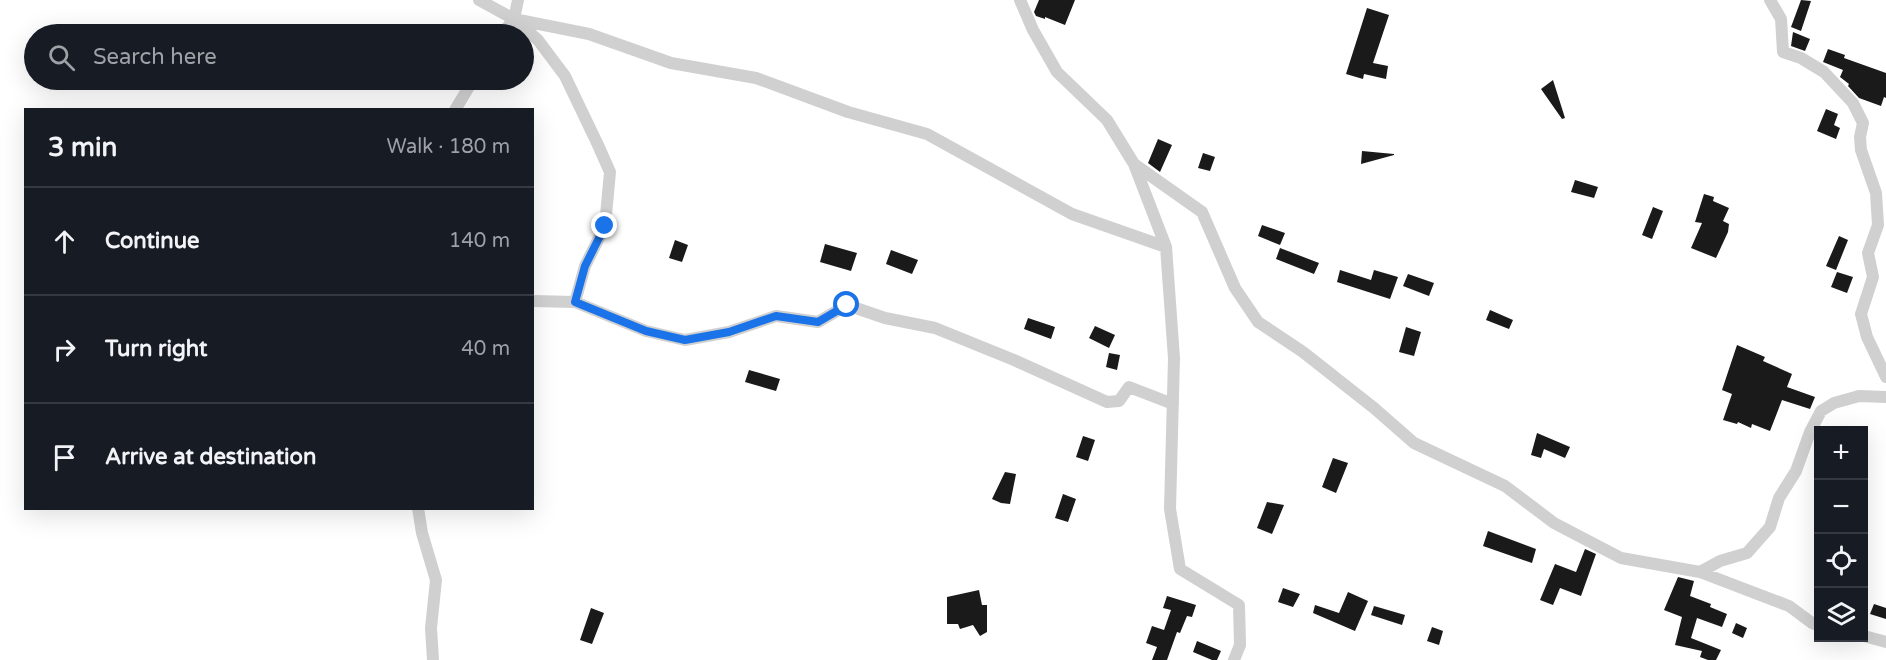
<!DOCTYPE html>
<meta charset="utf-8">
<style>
:root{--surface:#171b24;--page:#242831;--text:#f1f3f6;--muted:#9ea1a6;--line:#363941}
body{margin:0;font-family:"Varela Round",sans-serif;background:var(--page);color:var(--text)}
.controls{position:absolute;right:18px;bottom:18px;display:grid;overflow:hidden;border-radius:0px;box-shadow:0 6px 24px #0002}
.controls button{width:54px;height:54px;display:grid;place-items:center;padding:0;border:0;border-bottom:2px solid var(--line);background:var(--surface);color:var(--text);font:30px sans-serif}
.stop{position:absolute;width:18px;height:18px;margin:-14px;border:4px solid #1a73e8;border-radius:50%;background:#fff}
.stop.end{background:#1a73e8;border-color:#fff;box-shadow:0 2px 6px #0008}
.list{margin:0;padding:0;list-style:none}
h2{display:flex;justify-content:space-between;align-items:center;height:78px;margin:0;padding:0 24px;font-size:26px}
h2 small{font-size:20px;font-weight:400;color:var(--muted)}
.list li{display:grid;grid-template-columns:39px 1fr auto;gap:18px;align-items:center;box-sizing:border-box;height:108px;padding:0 24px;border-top:2px solid var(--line)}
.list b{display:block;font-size:22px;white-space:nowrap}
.list em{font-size:20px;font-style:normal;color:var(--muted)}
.icon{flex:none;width:33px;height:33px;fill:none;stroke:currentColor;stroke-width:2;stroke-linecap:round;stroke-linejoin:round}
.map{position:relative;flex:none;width:1886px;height:660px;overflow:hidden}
.search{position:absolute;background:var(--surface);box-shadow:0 6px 24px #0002;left:24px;top:24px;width:510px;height:66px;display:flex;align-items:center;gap:15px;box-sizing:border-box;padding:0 21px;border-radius:33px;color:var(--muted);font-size:22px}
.panel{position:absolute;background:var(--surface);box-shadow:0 6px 24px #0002;left:24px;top:108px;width:510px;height:402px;border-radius:0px}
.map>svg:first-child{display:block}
.building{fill:#1a1a1a}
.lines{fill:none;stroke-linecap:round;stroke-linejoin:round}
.minor{stroke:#d0d0d0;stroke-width:12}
.route{stroke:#1a73e8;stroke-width:8}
</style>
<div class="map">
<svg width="1886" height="660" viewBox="0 0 1886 660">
<rect width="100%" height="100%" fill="#fff"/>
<path class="building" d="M1039,0H1075L1065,25L1045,17V19L1036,16L1034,12Z
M1801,0L1811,1L1801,31L1791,27Z
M1367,8L1389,15L1373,63L1388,66L1386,79L1364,74L1363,79L1346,74Z
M1793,32L1810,39L1805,51L1791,46Z
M1828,49L1845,55L1844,58L1886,73V98L1884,97L1881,106L1859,98L1848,86L1849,84L1840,77L1843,70L1823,62Z
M1553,80L1565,118L1562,119L1541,89Z
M1826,109L1838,114L1834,125L1840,128L1836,139L1817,131Z
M1158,139L1172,145L1160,172L1148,163Z
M1362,151L1394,154V155L1361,164Z
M1203,153L1215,157L1210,171L1198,168Z
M1575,180L1598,187L1594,198L1571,192Z
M1704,194L1714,197L1713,201L1729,208L1723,221L1729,224L1728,232L1716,258L1691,248L1702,223L1695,222Z
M1653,207L1663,211L1652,239L1642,235Z
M1262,225L1285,233L1280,245L1258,236Z
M1839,236L1848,240L1836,270L1826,266Z
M675,240L688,245L682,262L669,258Z
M825,244L857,253L851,271L820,262Z
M1280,248L1319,263L1314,274L1276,259Z
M891,250L918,260L912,274L886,264Z
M1340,270L1371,280L1374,270L1398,277L1390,299L1337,282Z
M1837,272L1853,277L1847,293L1831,287Z
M1408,274L1434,283L1429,296L1403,286Z
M1490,310L1513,320L1509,329L1486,320Z
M1028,318L1055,327L1051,339L1024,329Z
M1095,326L1115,335L1109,348L1089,338Z
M1406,327L1421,332L1414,356L1399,352Z
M1737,345L1765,357L1763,361L1792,374L1787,387L1815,397L1810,409L1782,400L1770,431L1752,424L1751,428L1738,422L1737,424L1723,420L1732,394L1722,390Z
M1109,353L1120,355L1117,370L1106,367Z
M749,370L780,379L776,391L745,382Z
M1537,433L1570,447L1565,458L1544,449L1541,458L1531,455Z
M1083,436L1095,440L1088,461L1076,457Z
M1333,458L1348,463L1336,493L1322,487Z
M1005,472L1016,474L1010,504L1001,503L992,499Z
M1063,494L1076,499L1068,522L1055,518Z
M1267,502L1284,505L1272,534L1257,528Z
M1488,531L1536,549L1532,563L1483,546Z
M1585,549L1596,554L1581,596L1560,588L1553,605L1540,600L1555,564L1576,572Z
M1678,577L1694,581L1690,596L1711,604L1710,607L1727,614L1722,627L1697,618L1691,638L1721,650L1716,660H1708L1700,657L1702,651L1675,645L1682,617L1664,610Z
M1283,588L1300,594L1293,607L1278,602Z
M979,590L982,605H987V632L980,636L973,625L960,629L958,624H947V597Z
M1348,592L1368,601L1355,631L1313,613L1315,605L1339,613Z
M1167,596L1196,605L1192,617L1187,616L1180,633L1177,632L1167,660H1152L1157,647L1146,643L1152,626L1164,630L1171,610L1163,608Z
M1874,604L1886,608V619L1870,614Z
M1374,606L1405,615L1402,625L1371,615Z
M591,608L604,613L592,644L580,640Z
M1736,623L1747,628L1743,638L1732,633Z
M1432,627L1443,631L1439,645L1427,641Z
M1197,641L1221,651L1217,660H1212L1193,652Z"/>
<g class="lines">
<path class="minor" d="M479,0L514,19L538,40L565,76L598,145L610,172L605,226L585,266L575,302
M1020,0L1033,30L1057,72L1107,120L1134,164L1166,247L1174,358L1170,509L1180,569L1239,605L1240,645L1234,660
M1770,0L1781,19L1783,52L1801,58L1824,72L1853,103L1863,123L1860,137L1861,150L1876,193L1878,225L1868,253L1873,277L1861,314L1867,337L1886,377
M514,19L589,34L671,63L756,78L848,112L927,134L1072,214L1166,247
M502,34L514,19L518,0
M455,110L473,80
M1134,164L1202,212L1235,288L1258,322L1303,352L1374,408L1414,443L1505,486L1554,523L1621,558L1700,572L1789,606L1812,623L1818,625
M532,301L575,302L646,331L685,340L729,332L776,316L818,322L847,305L885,318L935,328L1014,360L1107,402L1119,401L1129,387L1173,404
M418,508L422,533L436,580L431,628L433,660
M1700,572L1720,561L1747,553L1770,527L1779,498L1796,471L1810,432L1821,411L1834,403L1859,396L1886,397
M1864,636L1886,642"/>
</g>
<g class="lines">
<path class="route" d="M605,226L585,266L575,302L646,331L685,340L729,332L776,316L818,322L847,305"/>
</g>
</svg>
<div class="controls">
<button>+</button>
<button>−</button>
<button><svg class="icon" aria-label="locate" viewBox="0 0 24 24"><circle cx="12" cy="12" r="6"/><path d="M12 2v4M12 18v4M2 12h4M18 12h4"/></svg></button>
<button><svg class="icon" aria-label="layers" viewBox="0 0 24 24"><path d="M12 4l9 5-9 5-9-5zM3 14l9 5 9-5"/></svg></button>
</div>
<div class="stop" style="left:847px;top:305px"></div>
<div class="stop end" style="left:605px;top:226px"></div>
<div class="search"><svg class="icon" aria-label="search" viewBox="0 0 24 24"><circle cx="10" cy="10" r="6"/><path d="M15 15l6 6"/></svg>Search here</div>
<section class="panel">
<h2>3 min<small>Walk · 180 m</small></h2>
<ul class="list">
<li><svg class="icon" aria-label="ahead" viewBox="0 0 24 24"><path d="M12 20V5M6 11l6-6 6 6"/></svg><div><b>Continue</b></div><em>140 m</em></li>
<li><svg class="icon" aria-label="right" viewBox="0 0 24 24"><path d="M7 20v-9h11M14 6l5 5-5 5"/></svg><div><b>Turn right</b></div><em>40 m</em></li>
<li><svg class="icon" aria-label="arrive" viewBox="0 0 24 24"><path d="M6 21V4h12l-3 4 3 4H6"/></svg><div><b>Arrive at destination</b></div></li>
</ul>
</section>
</div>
